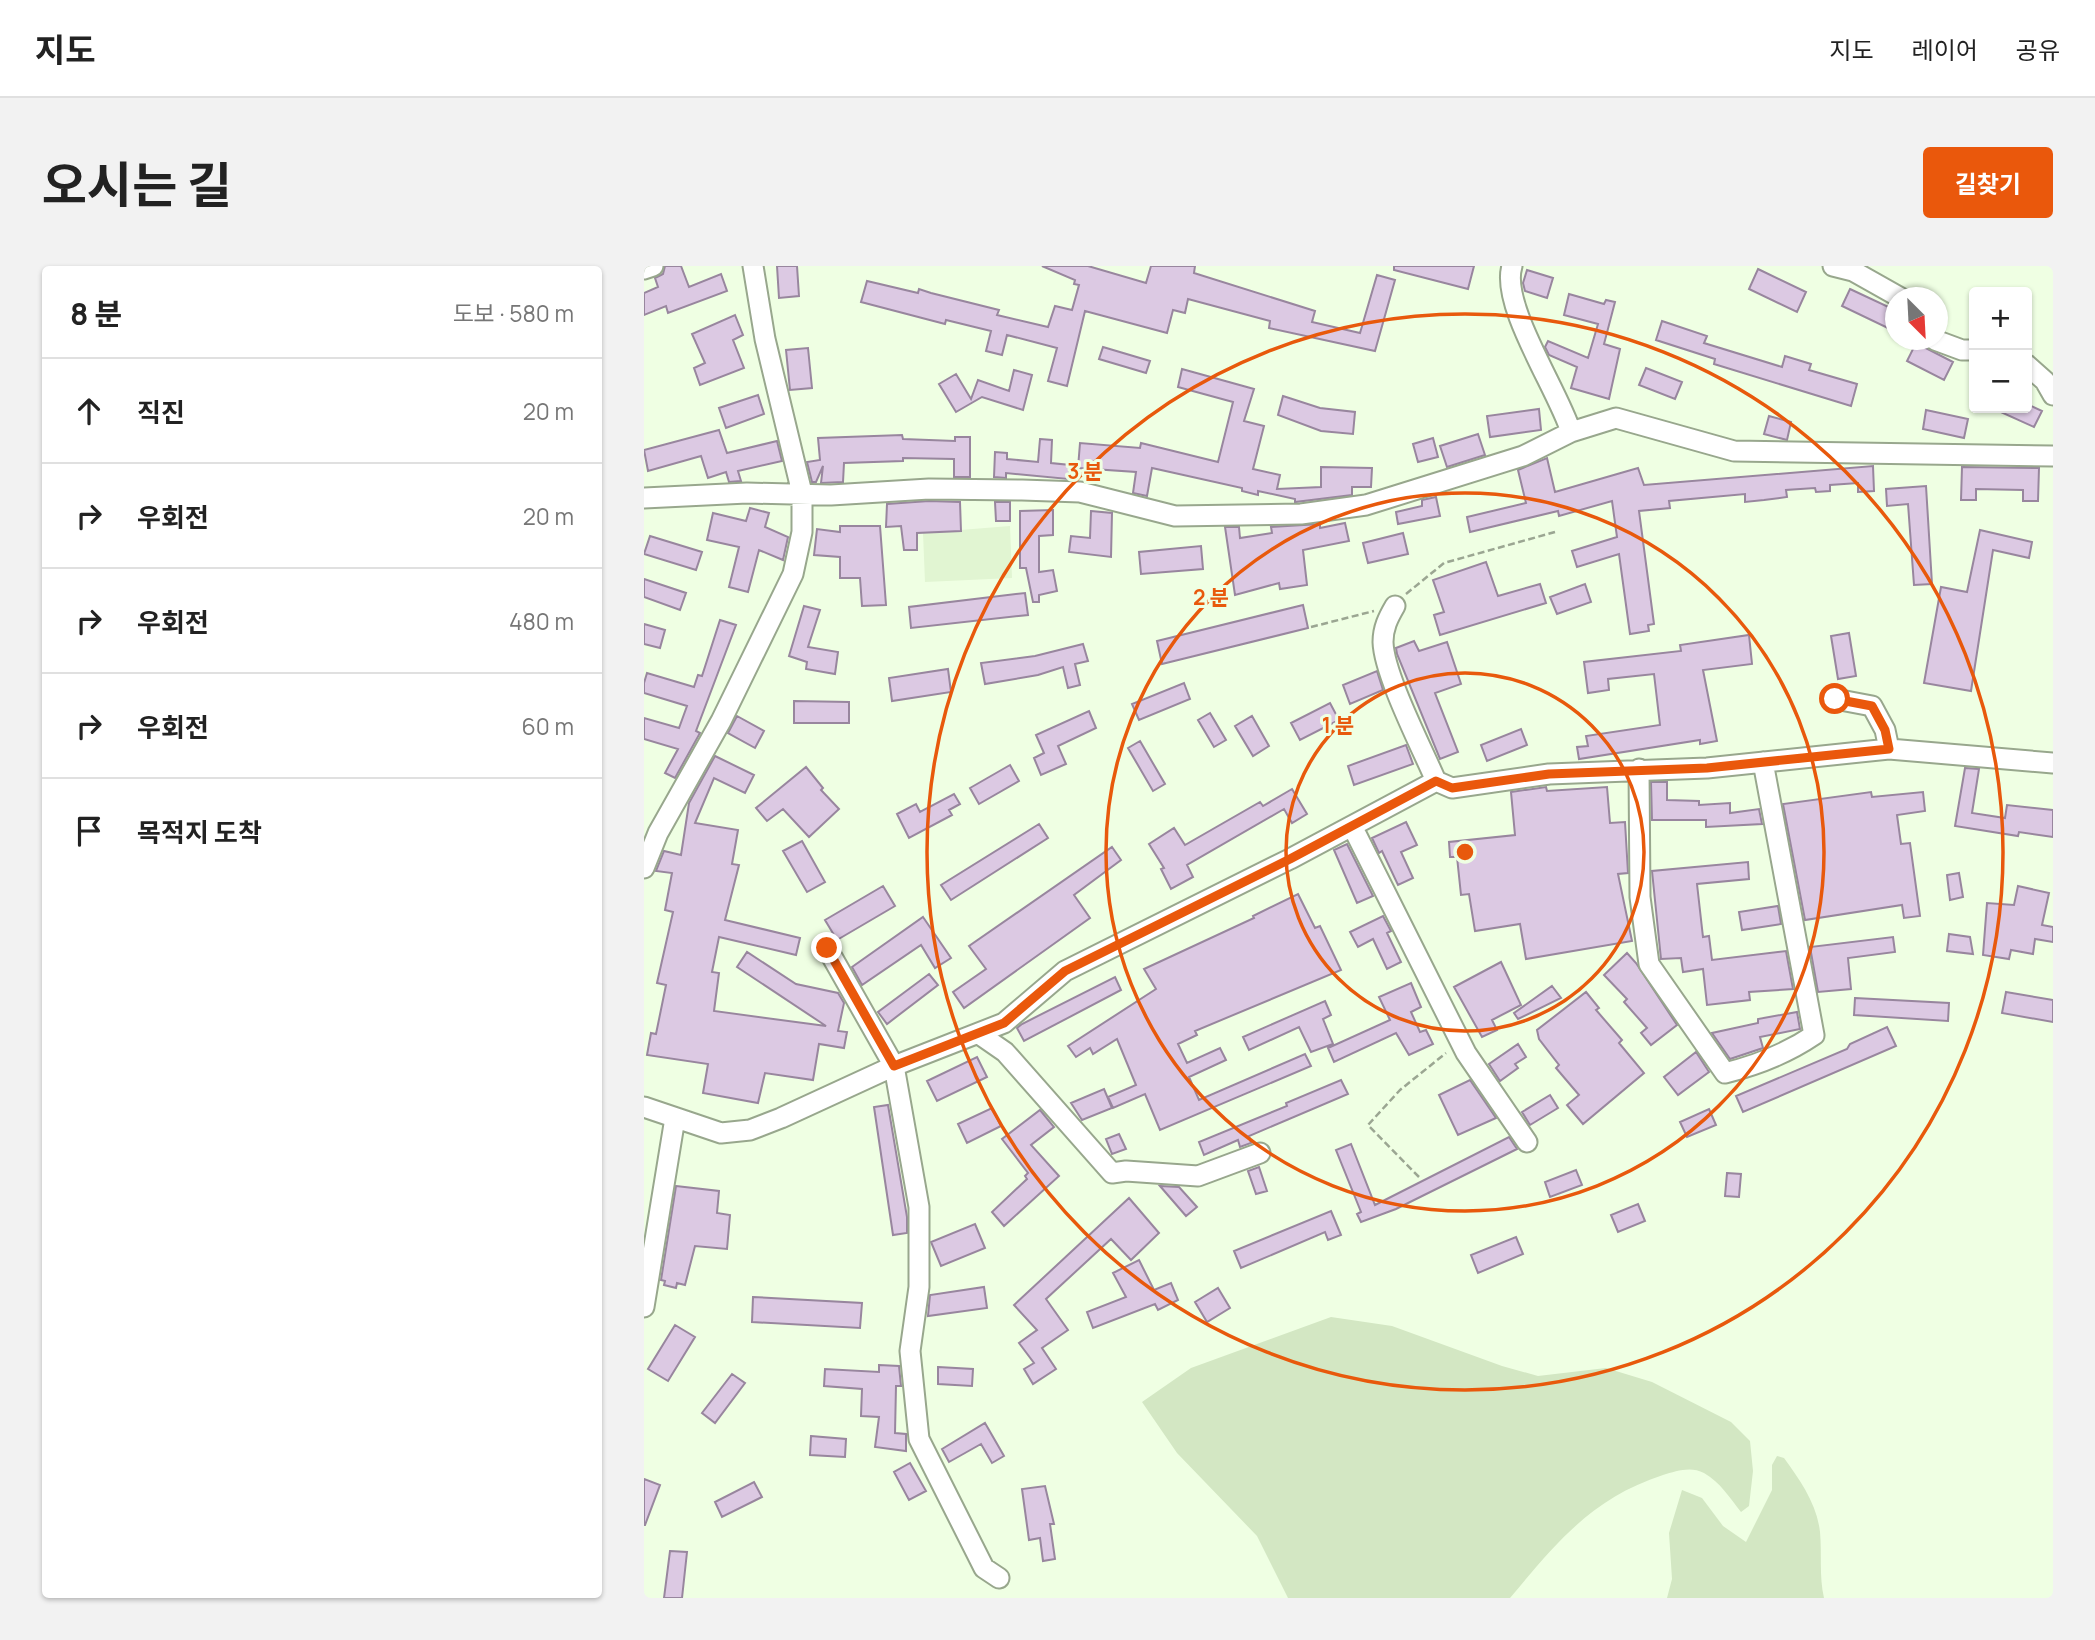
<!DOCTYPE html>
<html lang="ko">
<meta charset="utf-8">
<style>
:root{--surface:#fff;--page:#f2f2f2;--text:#222;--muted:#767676;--line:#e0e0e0;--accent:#ea580c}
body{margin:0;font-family:Manrope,"Noto Sans KR",sans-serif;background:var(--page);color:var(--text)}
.controls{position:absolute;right:21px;top:21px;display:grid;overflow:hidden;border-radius:7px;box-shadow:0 2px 5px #0004}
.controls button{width:63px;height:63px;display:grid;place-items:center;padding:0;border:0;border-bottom:2px solid var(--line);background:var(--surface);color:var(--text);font:35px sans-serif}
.compass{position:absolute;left:1241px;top:21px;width:63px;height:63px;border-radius:50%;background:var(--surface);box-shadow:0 2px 5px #0004;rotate:156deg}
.stop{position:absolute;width:21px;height:21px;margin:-16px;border:5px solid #ea580c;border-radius:50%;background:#fff}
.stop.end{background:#ea580c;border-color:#fff;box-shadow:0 2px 7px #0008}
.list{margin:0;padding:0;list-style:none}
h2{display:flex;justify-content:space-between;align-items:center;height:91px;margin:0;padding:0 28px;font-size:30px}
h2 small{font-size:23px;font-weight:400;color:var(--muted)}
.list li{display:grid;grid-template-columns:46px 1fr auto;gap:21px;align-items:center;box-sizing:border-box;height:105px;padding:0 28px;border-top:2px solid var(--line)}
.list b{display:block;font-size:26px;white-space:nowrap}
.list em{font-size:23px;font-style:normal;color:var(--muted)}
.icon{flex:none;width:38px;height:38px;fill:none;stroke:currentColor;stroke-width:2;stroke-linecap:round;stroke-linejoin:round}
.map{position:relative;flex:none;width:1409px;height:1332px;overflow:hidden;border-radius:7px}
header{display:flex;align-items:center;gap:42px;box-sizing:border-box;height:98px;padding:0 35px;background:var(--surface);border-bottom:2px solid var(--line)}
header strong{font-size:33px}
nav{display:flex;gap:38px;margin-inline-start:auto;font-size:24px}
.intro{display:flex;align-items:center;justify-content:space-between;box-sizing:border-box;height:168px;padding:0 42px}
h1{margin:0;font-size:49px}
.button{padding:18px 32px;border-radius:7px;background:var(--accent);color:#fff;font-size:24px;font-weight:700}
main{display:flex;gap:42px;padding:0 42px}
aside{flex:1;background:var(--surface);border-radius:7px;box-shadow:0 2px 5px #0004}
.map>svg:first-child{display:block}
.built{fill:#e1f5d2}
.green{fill:#d3e7c3}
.building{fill:#dcc9e3;stroke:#98869e;stroke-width:2}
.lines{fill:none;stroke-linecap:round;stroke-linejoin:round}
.minor-casing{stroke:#98a78d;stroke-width:23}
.path{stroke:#9ba692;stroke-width:2.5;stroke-dasharray:7 3.5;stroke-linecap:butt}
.minor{stroke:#fff;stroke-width:19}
.route{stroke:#ea580c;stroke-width:9}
.ring{fill:none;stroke:#e8590c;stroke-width:3.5}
.centre{fill:#e8590c;stroke:#efffe3;stroke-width:3.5}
.ring-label{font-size:21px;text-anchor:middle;font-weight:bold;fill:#e8590c;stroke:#efffe3;stroke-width:6;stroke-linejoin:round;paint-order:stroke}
</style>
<header>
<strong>지도</strong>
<nav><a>지도</a><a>레이어</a><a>공유</a></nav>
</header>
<div class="intro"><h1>오시는 길</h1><a class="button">길찾기</a></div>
<main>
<aside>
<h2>8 분<small>도보 · 580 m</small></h2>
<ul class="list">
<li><svg class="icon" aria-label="ahead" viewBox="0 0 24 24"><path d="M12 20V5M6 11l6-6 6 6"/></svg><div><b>직진</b></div><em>20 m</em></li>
<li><svg class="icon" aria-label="right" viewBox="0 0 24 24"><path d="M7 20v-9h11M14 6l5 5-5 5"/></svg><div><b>우회전</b></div><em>20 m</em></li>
<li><svg class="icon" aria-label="right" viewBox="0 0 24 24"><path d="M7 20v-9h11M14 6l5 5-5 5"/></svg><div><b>우회전</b></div><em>480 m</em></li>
<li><svg class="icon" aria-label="right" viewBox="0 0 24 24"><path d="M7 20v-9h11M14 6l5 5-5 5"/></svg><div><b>우회전</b></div><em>60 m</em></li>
<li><svg class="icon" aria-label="arrive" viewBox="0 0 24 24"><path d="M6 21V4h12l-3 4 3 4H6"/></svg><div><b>목적지 도착</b></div></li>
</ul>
</aside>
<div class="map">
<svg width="1409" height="1332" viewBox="0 0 1409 1332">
<rect width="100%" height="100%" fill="#efffe3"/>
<path class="built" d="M366,260L368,312L281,316L279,267Z"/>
<path class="green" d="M687,1051L748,1060L858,1100L894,1110L962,1102L1008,1116L1087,1156L1106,1175L1109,1205L1105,1240L1097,1246C1086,1232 1076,1216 1060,1207C1047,1200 1032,1205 1019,1209C948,1232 912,1277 866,1332H644L613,1270L533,1187L498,1136L547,1102Z
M1133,1190L1140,1192C1156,1214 1173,1238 1176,1266C1178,1288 1175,1310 1180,1332H1023L1028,1313L1025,1267L1038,1224L1058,1232L1079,1260L1102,1276L1128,1224V1199Z"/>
<path class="building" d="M21,0H37L45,21L77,8L83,25L24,47L22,40L0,49V27L14,21L11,12L19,8Z
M133,0H153L155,30L135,32Z
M398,0H444L502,17L507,0H551L550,7L671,45L668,56L716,67L733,9L751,14L731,85L625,62L626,55L544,33L541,47L529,44L523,67L441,45L423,120L404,115L413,82L363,69L358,89L342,85L347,65L302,54L301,58L217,36L223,15L274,27L275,23L287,27L355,44L353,49L404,61L411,40L428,44L435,19L430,18L431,14Z
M750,0H830L824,23L750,4Z
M1114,3L1162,26L1153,46L1105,23Z
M883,4L909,12L903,32L881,25L879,17Z
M1206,23L1251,44L1248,64L1198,40Z
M925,28L960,38L962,34L971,36L960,78L976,83L965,133L927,122L933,101L905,89L901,81L904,75L944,92L954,58L920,49Z
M91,49L99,69L89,74L100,102L56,119L50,102L61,97L48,68Z
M1018,55L1063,70L1060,77L1138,101L1141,90L1167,98L1165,104L1213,118L1207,140L1070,98L1071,93L1012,74Z
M1272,77L1309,96L1300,114L1263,95Z
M459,81L506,95L502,107L455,93Z
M164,82L168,122L146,124L142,84Z
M1002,102L1038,116L1031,133L995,119Z
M538,103L610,123L600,155L620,160L609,203L636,209L633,223L677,221V201L728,202L727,221H708V229L651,236V233L614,225V229L598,225V222L508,202L503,230L489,227L492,206L434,202L436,177L496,182L497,177L574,196L589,136L534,121Z
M370,104L388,109L379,144L338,131L312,146L295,118L312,108L327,133L334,114L365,125Z
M114,129L120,148L82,162L75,142Z
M639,130L676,142L711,146L709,168L677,165L634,149Z
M1383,138L1398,145L1390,161L1348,142H1383Z
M895,143L897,164L846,171L843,150Z
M1282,144L1324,153L1320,172L1279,163Z
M1125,150L1147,156L1143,174L1120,168Z
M75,164L83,187L133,175L138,195L94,205L97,215L85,216L82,206L64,212L57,190L4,205L0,184Z
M834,168L841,189L803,201L796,180Z
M258,169L259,173L311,175V171H326V211H310V193L259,192V195L200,197L199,216L177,217L179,200L172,216H168L163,196L176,194L174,172Z
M789,172L794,191L774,196L769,178Z
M396,173L408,174L407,197L426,199L424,213L362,207V212L350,211L351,186L363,187V193L394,196Z
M903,192L911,226L994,202L1000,219L1229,200L1230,225L1214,226V217L1186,219V225L1172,226L1171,222L1142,224L1143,231L1120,234L1101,236V228L1025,235L1026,242L995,245L1010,358L1004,359L1005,365L986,368L975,288L933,301L928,285L973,271L968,235L915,250L914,245L826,266L823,251L882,237L874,204Z
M1318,201L1395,202L1394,235H1379V224L1332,223V234H1317Z
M1282,220L1288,318L1270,319L1264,238L1243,240L1242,223Z
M792,231L796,250L754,258L752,246L778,240V234Z
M285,235L316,236L317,265L273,267V284H260L257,260L242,261L243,238Z
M351,236H366V255H352Z
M106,242L125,247L121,261L144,271L139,294L115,284L104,326L85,321L95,281L63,274L69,247L102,255Z
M409,244V269L395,270V306L409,304L413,325L395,329V336H389L382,302H376V245Z
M447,245L468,247L467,291L425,286L427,270L446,272Z
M701,257L705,275L659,284L663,319L636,323L635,317L591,329L581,261H595L596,272L628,267L627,261L676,258V262Z
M196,260H236L242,339L218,340L216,312H196V291L170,289L173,263L196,266Z
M1336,264L1388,276L1385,292L1349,284L1327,425L1280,417L1297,321L1323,326Z
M759,267L764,288L724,297L719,277Z
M6,270L58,286L52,304L0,288Z
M557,280L559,303L497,308L495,286Z
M842,296L854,330L896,318L902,337L796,369L790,349L800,346L789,314Z
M0,313L42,327L36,344L0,331Z
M941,318L947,336L913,348L906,331Z
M381,327L384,349L267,362L265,341Z
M659,339L664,362L518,398L513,375Z
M160,340L176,344L164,381L194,386L191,408L162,403L163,396L145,390Z
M76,354L92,359L52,465L56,467L31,512L21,507L34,483L0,473V452L35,462L43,440L0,427V417L3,407L50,421L54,409L58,410Z
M0,358L21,364L16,382L0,378Z
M1205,367L1212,410L1194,413L1187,370Z
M1105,369L1108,398L1059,404L1073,475L1056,478V474L935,493L933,481L944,480L942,470L1016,459L1010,408L964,413L965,424L944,427L940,396L1037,385L1036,379Z
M770,375L775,385L803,376L817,418L791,427L814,486L796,493L753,388L752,382Z
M439,378L444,395L431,398L436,419L424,422L419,401L394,409L341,418L337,397L391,390Z
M304,403L307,426L248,435L245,412Z
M733,405L739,424L706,438L699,419Z
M540,417L546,433L495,454L488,438Z
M150,435L205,436V457H150Z
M686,437L695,454L656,474L647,457Z
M445,445L452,462L414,480L422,498L397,509L390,492L400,487L392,469Z
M566,447L582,474L570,481L554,454Z
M93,450L120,465L111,482L84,467Z
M608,450L625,480L609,490L591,460Z
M877,463L883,479L843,495L837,479Z
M496,475L521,518L509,525L484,482Z
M762,479L769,498L710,519L704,500Z
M71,490L110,509L101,527L70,512L51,557L94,564L88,598L95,599L81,654L156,672L152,689L75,671L68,706L75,707L70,745L182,760L93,701L103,686L152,718L194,727L200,737L194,765L203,766L200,782L175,778L169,814L121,807L114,837L59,827L64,798L3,789L7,767L12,768L22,719L13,717L29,646L21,644L28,607L12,605L20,585L37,589L45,537Z
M366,499L375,515L335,538L326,522Z
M162,501L179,522L177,524L195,543L165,571L139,543L123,555L112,542Z
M1321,502L1335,503L1328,547L1361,552L1363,539L1409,544V571L1375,566L1374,570L1311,560Z
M1007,516H1023V534L1055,535V539L1086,537V547L1115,543L1118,558L1062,561V554H1008Z
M902,521L903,525L963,521L966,557L981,556L984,607L974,608L988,675L882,693L876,658L831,665L825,628L817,629L813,591H806L805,576L871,569L867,526Z
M648,523L663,548L648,557L640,543L543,599L549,611L527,623L517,603L520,602L505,578L530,562L541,579L616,536L619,540Z
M1227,526L1228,531L1279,526L1281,545L1253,549L1257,578L1266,577L1276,650L1260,652L1258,639L1161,654L1139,538Z
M310,528L316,538L305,544L308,549L265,572L253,548L272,538L276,546Z
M762,556L773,579L757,586L769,612L754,619L738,585L735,587L728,572Z
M395,558L404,572L307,634L297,619Z
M158,575L181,616L163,626L139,585Z
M703,578L729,630L713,637L690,584Z
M468,581L477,594L430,629L446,652L320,742L309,726L342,703L325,680Z
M1104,596L1105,613L1053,618L1059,671L1065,670L1068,694L1142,685L1149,723L1105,726L1106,734L1063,739L1059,703L1039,706L1037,692L1017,693L1008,605Z
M1315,607L1319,631L1306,634L1303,609Z
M239,620L251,640L193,674L181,654Z
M1374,620L1405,627L1398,659L1409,661V676L1391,673L1389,688L1367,684L1365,693L1339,689L1343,637L1370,639Z
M654,628L671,662L676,660L697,704L551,765L553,769L534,778L543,797L576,782L582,794L545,811L555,834L661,788L667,800L516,864L501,828L469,842L464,831L492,819L473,773L449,788L446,782L432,791L424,780L512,723L500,703L610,652L609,650Z
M1134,640L1137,658L1098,664L1095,646Z
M739,650L747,665L743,667L757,696L743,703L729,673L714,681L706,666Z
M279,651L307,692L291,702L277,679L218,719L208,701Z
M1305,668L1326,671L1329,688L1303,685Z
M1249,671L1251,686L1204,692L1207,723L1174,726L1166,681Z
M983,687L992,697L1033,759L1007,779L997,767L1003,762L980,736L983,733L960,709Z
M857,696L877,739L848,754L853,764L838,771L810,721Z
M285,708L294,719L243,758L234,746Z
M471,711L477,724L380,775L373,762L378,758Z
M767,717L777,741L767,746L776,766L782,764L789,778L765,789L752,767L690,796L684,782L746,754L735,731Z
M908,720L917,732L874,753L870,747Z
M942,726L955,742L952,744L978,774L975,777L1000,807L939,858L923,839L935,829L912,802L915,799L895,773L893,764Z
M1362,726L1409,734V756L1358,747Z
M1211,732L1305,737L1304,755L1210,749Z
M681,735L687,749L679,753L689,778L667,786L655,761L605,784L599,771Z
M1153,746L1156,763L1116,771L1119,782L1086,793L1068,767L1114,757V753Z
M1243,761L1252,780L1099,846L1092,830L1203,783L1206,778Z
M874,778L882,791L871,798L874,802L856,815L845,798Z
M1052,786L1065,806L1034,829L1020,811Z
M333,791L343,811L293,835L283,815Z
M697,814L704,828L605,870L607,877L596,881L594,874L560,889L555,876L643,840L642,837Z
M826,814L852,852L814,869L795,829Z
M460,823L468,842L438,854L427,837Z
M906,829L914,842L886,859L878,846Z
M244,839L263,951V967L249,969L230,841Z
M348,842L357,860L323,877L314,858Z
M1065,843L1072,859L1043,871L1036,856Z
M396,844L410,861L387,879L415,910L360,960L348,946L383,913L381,910L384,907L358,873Z
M475,868L482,883L468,888L462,873Z
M865,871L873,883L752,943L717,956L713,948L717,946L692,884L707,878L731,939Z
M615,901L623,925L612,928L604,905Z
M932,904L938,919L906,931L901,916Z
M1083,907L1097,908L1095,931L1081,930Z
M32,920L75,925L73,947L86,949L83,983L51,980L41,1019L33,1017L32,1022L20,1019L21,1015L17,1014Z
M516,920L535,921L553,941L542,950Z
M485,932L515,967L487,994L467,973L402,1033L424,1064L398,1082L412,1103L389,1118L380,1103L390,1097L375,1077L393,1064L370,1039Z
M994,938L1001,955L974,966L967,949Z
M687,945L697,969L684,974L681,966L597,1002L590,985Z
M331,958L341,982L297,1000L287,976Z
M872,971L879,988L834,1007L827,989Z
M495,994L510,1024L527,1017L534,1034L514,1044L511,1038L449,1062L443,1046L482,1031L469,1007Z
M340,1021L343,1042L284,1050L286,1029Z
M574,1022L586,1042L563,1056L551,1036Z
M109,1031L218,1037L216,1062L108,1056Z
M31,1059L51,1071L24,1115L4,1103Z
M235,1099L255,1100L257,1120H252L251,1167L262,1168V1185L231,1181L235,1151L217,1150L218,1123L180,1120L181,1103L235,1106Z
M294,1101L329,1103L328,1120L294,1118Z
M88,1108L101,1117L71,1157L58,1147Z
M341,1157L360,1190L348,1197L337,1178L305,1196L298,1183Z
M167,1170L202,1173L201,1191L166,1189Z
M266,1197L282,1225L265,1234L250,1206Z
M0,1213L16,1219L1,1259H0Z
M110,1216L118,1231L78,1251L71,1236Z
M401,1220L410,1258H406L411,1293L399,1295L396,1272L385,1274L378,1223Z
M26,1285L43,1286L38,1332H20Z"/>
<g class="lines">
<g class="minor-casing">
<path id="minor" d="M868,0C856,39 914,124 927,166
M1189,0L1209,5L1257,32
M0,3L9,0
M1291,74L1318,84H1330
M1383,99L1401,115L1409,129
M0,232L103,227L187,229L285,223L378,224L436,226L531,250L657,248L722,239L879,190L927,166L972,152L1090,185L1409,190
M751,340C744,352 739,362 739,376C740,409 778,482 792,515
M1191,433L1228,440L1241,464L1245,483
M995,503L996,631L1005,698L1081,807C1114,799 1142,788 1170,769L1119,496
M708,560L822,787L883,876
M0,602L14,567L77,455L149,308L158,266V227L121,73L109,0
M183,682L250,800L275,941V1021L266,1085L275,1173L340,1302L355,1312
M335,768L361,786L468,907L482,905L554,910L616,887
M0,841L77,867L106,864L137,852L250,800L360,757L421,705L646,593L792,515L808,522L905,508L1063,502L1245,483L1409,497
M0,1041L31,852"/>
</g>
<path class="path" d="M762,328L800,297L911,266
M667,361L730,345
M775,911L724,859L756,824L802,787"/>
<use href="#minor" class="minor"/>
</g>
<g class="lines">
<path class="route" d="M183,682L250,800L360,757L421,705L646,593L792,515L808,522L905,508L1063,502L1245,483L1241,464L1228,440L1191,433"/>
</g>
<g class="ring">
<circle cx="821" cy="586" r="179"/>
<circle cx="821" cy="586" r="359"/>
<circle cx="821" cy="586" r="538"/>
</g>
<circle cx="821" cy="586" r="10" class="centre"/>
<g class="ring-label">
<text x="441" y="213">3 분</text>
<text x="567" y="339">2 분</text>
<text x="694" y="467">1 분</text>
</g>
</svg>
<div class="controls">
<button>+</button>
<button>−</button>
</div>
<svg class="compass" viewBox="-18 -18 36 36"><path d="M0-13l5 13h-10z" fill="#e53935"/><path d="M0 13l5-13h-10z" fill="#767676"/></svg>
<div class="stop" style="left:1191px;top:433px"></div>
<div class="stop end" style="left:183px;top:682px"></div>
</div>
</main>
